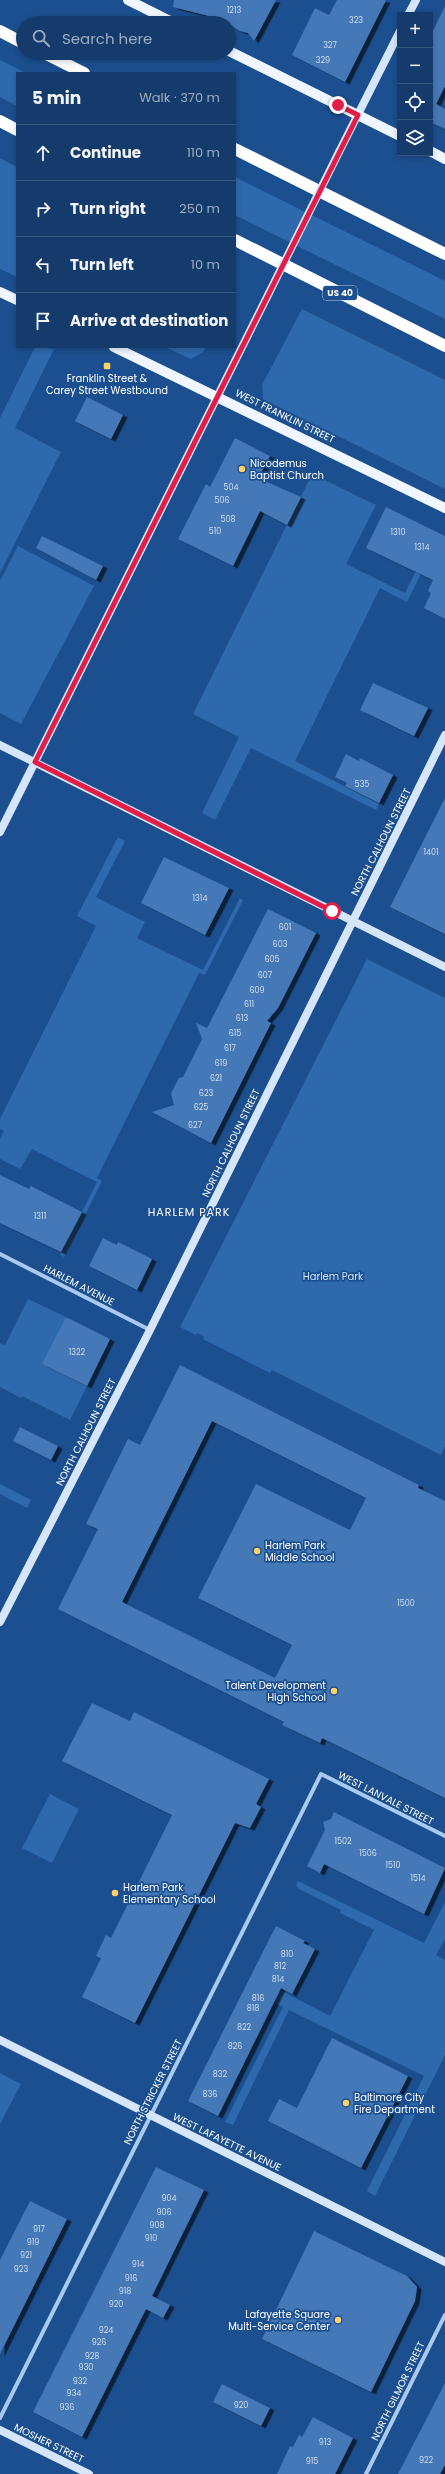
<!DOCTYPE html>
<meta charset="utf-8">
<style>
:root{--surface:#143b6b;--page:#1d4271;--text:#f1f3f6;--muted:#9dadc1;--line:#33557e}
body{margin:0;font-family:Poppins,sans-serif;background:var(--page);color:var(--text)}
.controls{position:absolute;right:12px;top:12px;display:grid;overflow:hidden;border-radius:0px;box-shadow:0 2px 6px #0003}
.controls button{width:36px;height:36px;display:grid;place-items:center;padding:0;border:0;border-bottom:1px solid var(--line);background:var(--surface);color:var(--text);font:20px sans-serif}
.stop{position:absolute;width:12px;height:12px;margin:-9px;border:3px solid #e11d48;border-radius:50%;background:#fff}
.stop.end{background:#e11d48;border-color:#fff;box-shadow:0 1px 4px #0008}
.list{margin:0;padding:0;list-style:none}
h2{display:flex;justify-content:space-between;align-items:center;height:52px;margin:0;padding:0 16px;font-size:17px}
h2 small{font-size:13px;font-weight:400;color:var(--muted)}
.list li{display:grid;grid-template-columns:26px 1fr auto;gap:12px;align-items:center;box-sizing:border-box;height:56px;padding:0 16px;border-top:1px solid var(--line)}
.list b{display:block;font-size:15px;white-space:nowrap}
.list em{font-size:13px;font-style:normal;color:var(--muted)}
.icon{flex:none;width:22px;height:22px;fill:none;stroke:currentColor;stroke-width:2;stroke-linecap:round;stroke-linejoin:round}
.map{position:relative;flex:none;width:445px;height:2474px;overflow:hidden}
.search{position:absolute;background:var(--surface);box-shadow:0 2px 6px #0003;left:16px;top:16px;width:220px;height:44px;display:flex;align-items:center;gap:10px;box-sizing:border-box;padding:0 14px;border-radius:22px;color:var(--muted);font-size:15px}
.panel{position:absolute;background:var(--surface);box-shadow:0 2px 6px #0003;left:16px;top:72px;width:220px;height:276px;border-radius:0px}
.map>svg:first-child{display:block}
.green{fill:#2e69ad}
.building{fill:#4478b7;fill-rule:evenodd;filter:url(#shadow)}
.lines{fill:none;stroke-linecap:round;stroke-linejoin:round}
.street{stroke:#a9c9ee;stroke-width:4}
.secondary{stroke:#d6e6fa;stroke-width:8}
.primary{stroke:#f0f6ff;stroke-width:10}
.highway{stroke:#fff;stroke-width:12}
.secondary-bridge{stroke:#d6e6fa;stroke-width:8}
.route{stroke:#e11d48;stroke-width:5}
.poi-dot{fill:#ffd166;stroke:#1b4f8f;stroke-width:1.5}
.labels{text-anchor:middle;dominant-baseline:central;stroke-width:3.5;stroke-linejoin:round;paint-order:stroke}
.number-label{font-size:8px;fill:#d0dded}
.shield{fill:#1b4f8f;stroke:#bbcadd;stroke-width:1}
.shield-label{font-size:9px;font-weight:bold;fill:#fff}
.poi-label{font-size:10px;fill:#fff;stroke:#1b4f8f;text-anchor:start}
.street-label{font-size:10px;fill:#fff;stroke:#1b4f8f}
.park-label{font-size:10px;fill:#cfe3fa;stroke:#1b4f8f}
.neighbourhood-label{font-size:11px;letter-spacing:1px;fill:#fff;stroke:#1b4f8f}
</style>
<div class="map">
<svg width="445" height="2474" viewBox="0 0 445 2474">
<defs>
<filter id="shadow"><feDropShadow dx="4.5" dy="2.5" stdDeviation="0" flood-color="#0009"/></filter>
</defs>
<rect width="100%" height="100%" fill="#1b4f8f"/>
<path class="green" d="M0,60L26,73H17V106L0,97Z
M0,158L17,167V277L0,269Z
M235,177L445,281V319L235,215Z
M302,309L445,380V489L263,399L262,385Z
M35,347L54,349L15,428L61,452L0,573V418Z
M165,347H206L203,352L191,359Z
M312,474L376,505L346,564L405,593L435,533L440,536L407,602L380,588L295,761L379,804L376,810L251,748L215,820L202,813L239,737L193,714Z
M18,546L94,586L21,724L0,713V581Z
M118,837L125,841L96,897L145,922L137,938L203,970L240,898L243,900L205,975L199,973L97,1178L102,1181L64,1257L60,1255L97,1182L32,1149L20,1169L0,1159V1138L4,1131L0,1129V1119L96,926L77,916Z
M367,959L445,998V1446L441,1455L272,1370L270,1373L203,1339L204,1337L197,1333L196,1335L180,1327Z
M28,1299L68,1318L43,1364L87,1386L70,1420L22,1396L21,1398L0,1387V1343L5,1345Z
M0,1484L31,1500L27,1508L0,1494Z
M50,1794L79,1809L52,1863L22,1848Z
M298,1881L424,1943L445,1902V1939L436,1955L445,1960V2055L375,2196L367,2191L424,2076L289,2010L233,2125L225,2122L283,2007L275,2003V2000L247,1985L255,1977L330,2016L374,1930L340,1913L341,1910L299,1889L296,1885Z
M0,2073L21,2084L0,2124Z"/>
<path class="building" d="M174,0H276L254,41L248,33L240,31L221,19L173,7Z
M337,0H386L345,82L292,55L315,8L329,15Z
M445,6V86L436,104L445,109V129L430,122V37Z
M87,397L123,415L111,439L75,421Z
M235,438L270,456L258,478L301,497L287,525L260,511L233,566L178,539L206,484L210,487Z
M386,507L445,536V619L424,608L431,593L428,591L433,580L366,548Z
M42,536L103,566L96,580L36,548Z
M373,683L428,708L414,736L360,710Z
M346,754L359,761L360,758L393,775L379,803L345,786L347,783L335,777Z
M445,798V934L390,907Z
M164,857L229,888L205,935L141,903Z
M268,909L316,933L278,1008L267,1021L271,1023L211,1143L152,1112L174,1105L171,1093L179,1078L183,1077L202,1039L196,1023L207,1028Z
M0,1175L29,1189L31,1186L82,1212L61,1252L0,1223Z
M103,1238L117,1245L118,1242L152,1259L137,1290L89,1266Z
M68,1318L110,1339L87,1386L42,1364L65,1319Z
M180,1365L419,1485L418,1488L445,1501V1798L322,1738L320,1743L282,1725L284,1722L58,1609L98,1529L86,1524L128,1439L140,1445ZM212,1421L366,1498L350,1530L256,1484L229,1537L198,1598L292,1645L275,1678L122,1602Z
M20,1427L58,1446L51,1460L13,1441Z
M92,1703L130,1721L134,1712L269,1779L256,1804L261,1807L250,1828L235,1823L135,2023L82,1997L101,1958L96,1956L106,1935L111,1938L172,1815L62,1761Z
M334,1812L445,1868L424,1914L324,1864L320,1873L307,1866L325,1830L323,1822L331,1819Z
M276,1926L305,1941L303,1943L315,1949L292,1994L281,1988L218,2116L188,2101Z
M332,2038L408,2076L361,2168L268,2121L279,2099L297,2108Z
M156,2167L204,2190L152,2296L170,2305L163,2318L146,2309L82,2437L33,2412Z
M30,2201L67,2219L0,2354V2260Z
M314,2231L407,2276L417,2287L415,2301L371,2392L262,2339Z
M445,2383V2465L440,2474H398Z
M222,2384L270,2408L261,2426L213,2402Z
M313,2417L353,2438L335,2474H277L290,2446L293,2447L299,2435L302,2437Z"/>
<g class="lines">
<path class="street" d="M0,1254L150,1330
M0,2418L321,1774L445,1836
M366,2474L445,2315"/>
<path class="secondary" d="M408,15L416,0
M339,152L400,31
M0,745L445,967
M0,832L269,293
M0,1622L150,1330L445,735
M0,2040L445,2262
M0,2430L89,2474"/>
<path class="primary" d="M128,0L174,23
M229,51L400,136
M430,151L445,159
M0,292L17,300
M114,347L445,508"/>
<path class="highway" d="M0,31L23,43
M44,53L84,73
M0,121L17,130
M235,149L445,254
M235,240L445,346"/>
<path class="secondary-bridge" d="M269,293L339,152"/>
</g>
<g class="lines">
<path class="route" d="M332,911L35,762L358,115L338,105"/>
</g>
<g class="poi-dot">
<rect x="103" y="362" width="8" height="8" rx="2"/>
<circle cx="242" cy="469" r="4"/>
<circle cx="257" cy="1551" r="4"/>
<circle cx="334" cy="1691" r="4"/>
<circle cx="115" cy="1893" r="4"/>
<circle cx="346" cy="2103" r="4"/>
<circle cx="338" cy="2320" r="4"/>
</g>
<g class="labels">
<g class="number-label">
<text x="234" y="10">1213</text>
<text x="356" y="20">323</text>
<text x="330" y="45">327</text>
<text x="323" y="60">329</text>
<text x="231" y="487">504</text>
<text x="222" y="500">506</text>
<text x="228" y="519">508</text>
<text x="215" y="531">510</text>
<text x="398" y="532">1310</text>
<text x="422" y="547">1314</text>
<text x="362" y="784">535</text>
<text x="431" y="852">1401</text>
<text x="200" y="898">1314</text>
<text x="285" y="927">601</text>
<text x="280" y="944">603</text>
<text x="272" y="959">605</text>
<text x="265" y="975">607</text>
<text x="257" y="990">609</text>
<text x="249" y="1004">611</text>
<text x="242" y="1018">613</text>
<text x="235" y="1033">615</text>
<text x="230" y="1048">617</text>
<text x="221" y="1063">619</text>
<text x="216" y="1078">621</text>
<text x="206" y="1093">623</text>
<text x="201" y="1107">625</text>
<text x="195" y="1125">627</text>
<text x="40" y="1216">1311</text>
<text x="77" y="1352">1322</text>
<text x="406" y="1603">1500</text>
<text x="343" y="1841">1502</text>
<text x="368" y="1853">1506</text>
<text x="393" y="1865">1510</text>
<text x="418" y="1878">1514</text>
<text x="287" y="1954">810</text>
<text x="280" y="1966">812</text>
<text x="278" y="1979">814</text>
<text x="258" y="1998">816</text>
<text x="253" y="2008">818</text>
<text x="244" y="2027">822</text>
<text x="235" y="2046">826</text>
<text x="220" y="2074">832</text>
<text x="210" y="2094">836</text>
<text x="169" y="2198">904</text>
<text x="164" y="2212">906</text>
<text x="157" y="2225">908</text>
<text x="39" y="2229">917</text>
<text x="151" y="2238">910</text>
<text x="33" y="2242">919</text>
<text x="26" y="2255">921</text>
<text x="138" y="2264">914</text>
<text x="21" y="2269">923</text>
<text x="131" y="2278">916</text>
<text x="125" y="2291">918</text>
<text x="116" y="2304">920</text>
<text x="106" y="2330">924</text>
<text x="99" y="2342">926</text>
<text x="92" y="2356">928</text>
<text x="86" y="2367">930</text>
<text x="80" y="2381">932</text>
<text x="74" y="2393">934</text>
<text x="241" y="2405">920</text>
<text x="67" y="2407">936</text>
<text x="325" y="2442">913</text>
<text x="426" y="2460">922</text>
<text x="312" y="2461">915</text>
</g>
<rect class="shield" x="323" y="286" width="34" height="14" rx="3"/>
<g class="shield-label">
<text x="340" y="293">US 40</text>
</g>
<g class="poi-label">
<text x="107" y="378" text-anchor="middle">Franklin Street &amp;<tspan x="107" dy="12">Carey Street Westbound</tspan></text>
<text x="250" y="463">Nicodemus<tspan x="250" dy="12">Baptist Church</tspan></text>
<text x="265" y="1545">Harlem Park<tspan x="265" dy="12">Middle School</tspan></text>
<text x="326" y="1685" text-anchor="end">Talent Development<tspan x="326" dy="12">High School</tspan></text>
<text x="123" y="1887">Harlem Park<tspan x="123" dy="12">Elementary School</tspan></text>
<text x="354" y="2097">Baltimore City<tspan x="354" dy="12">Fire Department</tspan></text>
<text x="330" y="2314" text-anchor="end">Lafayette Square<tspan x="330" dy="12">Multi-Service Center</tspan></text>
</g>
<g class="street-label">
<text transform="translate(285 416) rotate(26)">WEST FRANKLIN STREET</text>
<text transform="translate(381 842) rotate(-63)">NORTH CALHOUN STREET</text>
<text transform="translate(231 1143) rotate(-64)">NORTH CALHOUN STREET</text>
<text transform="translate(79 1285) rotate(27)">HARLEM AVENUE</text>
<text transform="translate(86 1432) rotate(-63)">NORTH CALHOUN STREET</text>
<text transform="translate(386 1798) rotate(27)">WEST LANVALE STREET</text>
<text transform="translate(153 2092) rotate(-63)">NORTH STRICKER STREET</text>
<text transform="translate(227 2142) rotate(26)">WEST LAFAYETTE AVENUE</text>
<text transform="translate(398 2391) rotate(-64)">NORTH GILMOR STREET</text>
<text transform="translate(49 2443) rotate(26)">MOSHER STREET</text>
</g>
<g class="park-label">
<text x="333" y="1276">Harlem Park</text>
</g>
<g class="neighbourhood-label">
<text x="189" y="1212">HARLEM PARK</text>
</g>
</g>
</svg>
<div class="controls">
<button>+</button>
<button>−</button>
<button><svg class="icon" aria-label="locate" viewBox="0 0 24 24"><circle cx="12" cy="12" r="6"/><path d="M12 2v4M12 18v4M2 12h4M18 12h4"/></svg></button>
<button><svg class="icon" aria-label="layers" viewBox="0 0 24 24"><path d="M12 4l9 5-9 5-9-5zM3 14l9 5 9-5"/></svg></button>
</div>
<div class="stop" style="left:332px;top:911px"></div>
<div class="stop end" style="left:338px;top:105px"></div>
<div class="search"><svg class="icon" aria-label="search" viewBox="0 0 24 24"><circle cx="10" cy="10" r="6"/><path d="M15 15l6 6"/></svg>Search here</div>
<section class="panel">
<h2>5 min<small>Walk · 370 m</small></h2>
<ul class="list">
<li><svg class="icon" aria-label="ahead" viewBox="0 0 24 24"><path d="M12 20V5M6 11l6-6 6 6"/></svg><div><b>Continue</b></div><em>110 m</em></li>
<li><svg class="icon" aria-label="right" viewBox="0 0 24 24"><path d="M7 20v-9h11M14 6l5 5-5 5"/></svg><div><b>Turn right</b></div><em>250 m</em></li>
<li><svg class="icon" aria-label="left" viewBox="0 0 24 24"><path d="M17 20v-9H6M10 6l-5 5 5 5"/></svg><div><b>Turn left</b></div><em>10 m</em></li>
<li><svg class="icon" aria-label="arrive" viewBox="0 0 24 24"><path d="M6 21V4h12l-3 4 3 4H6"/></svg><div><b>Arrive at destination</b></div></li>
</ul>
</section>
</div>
